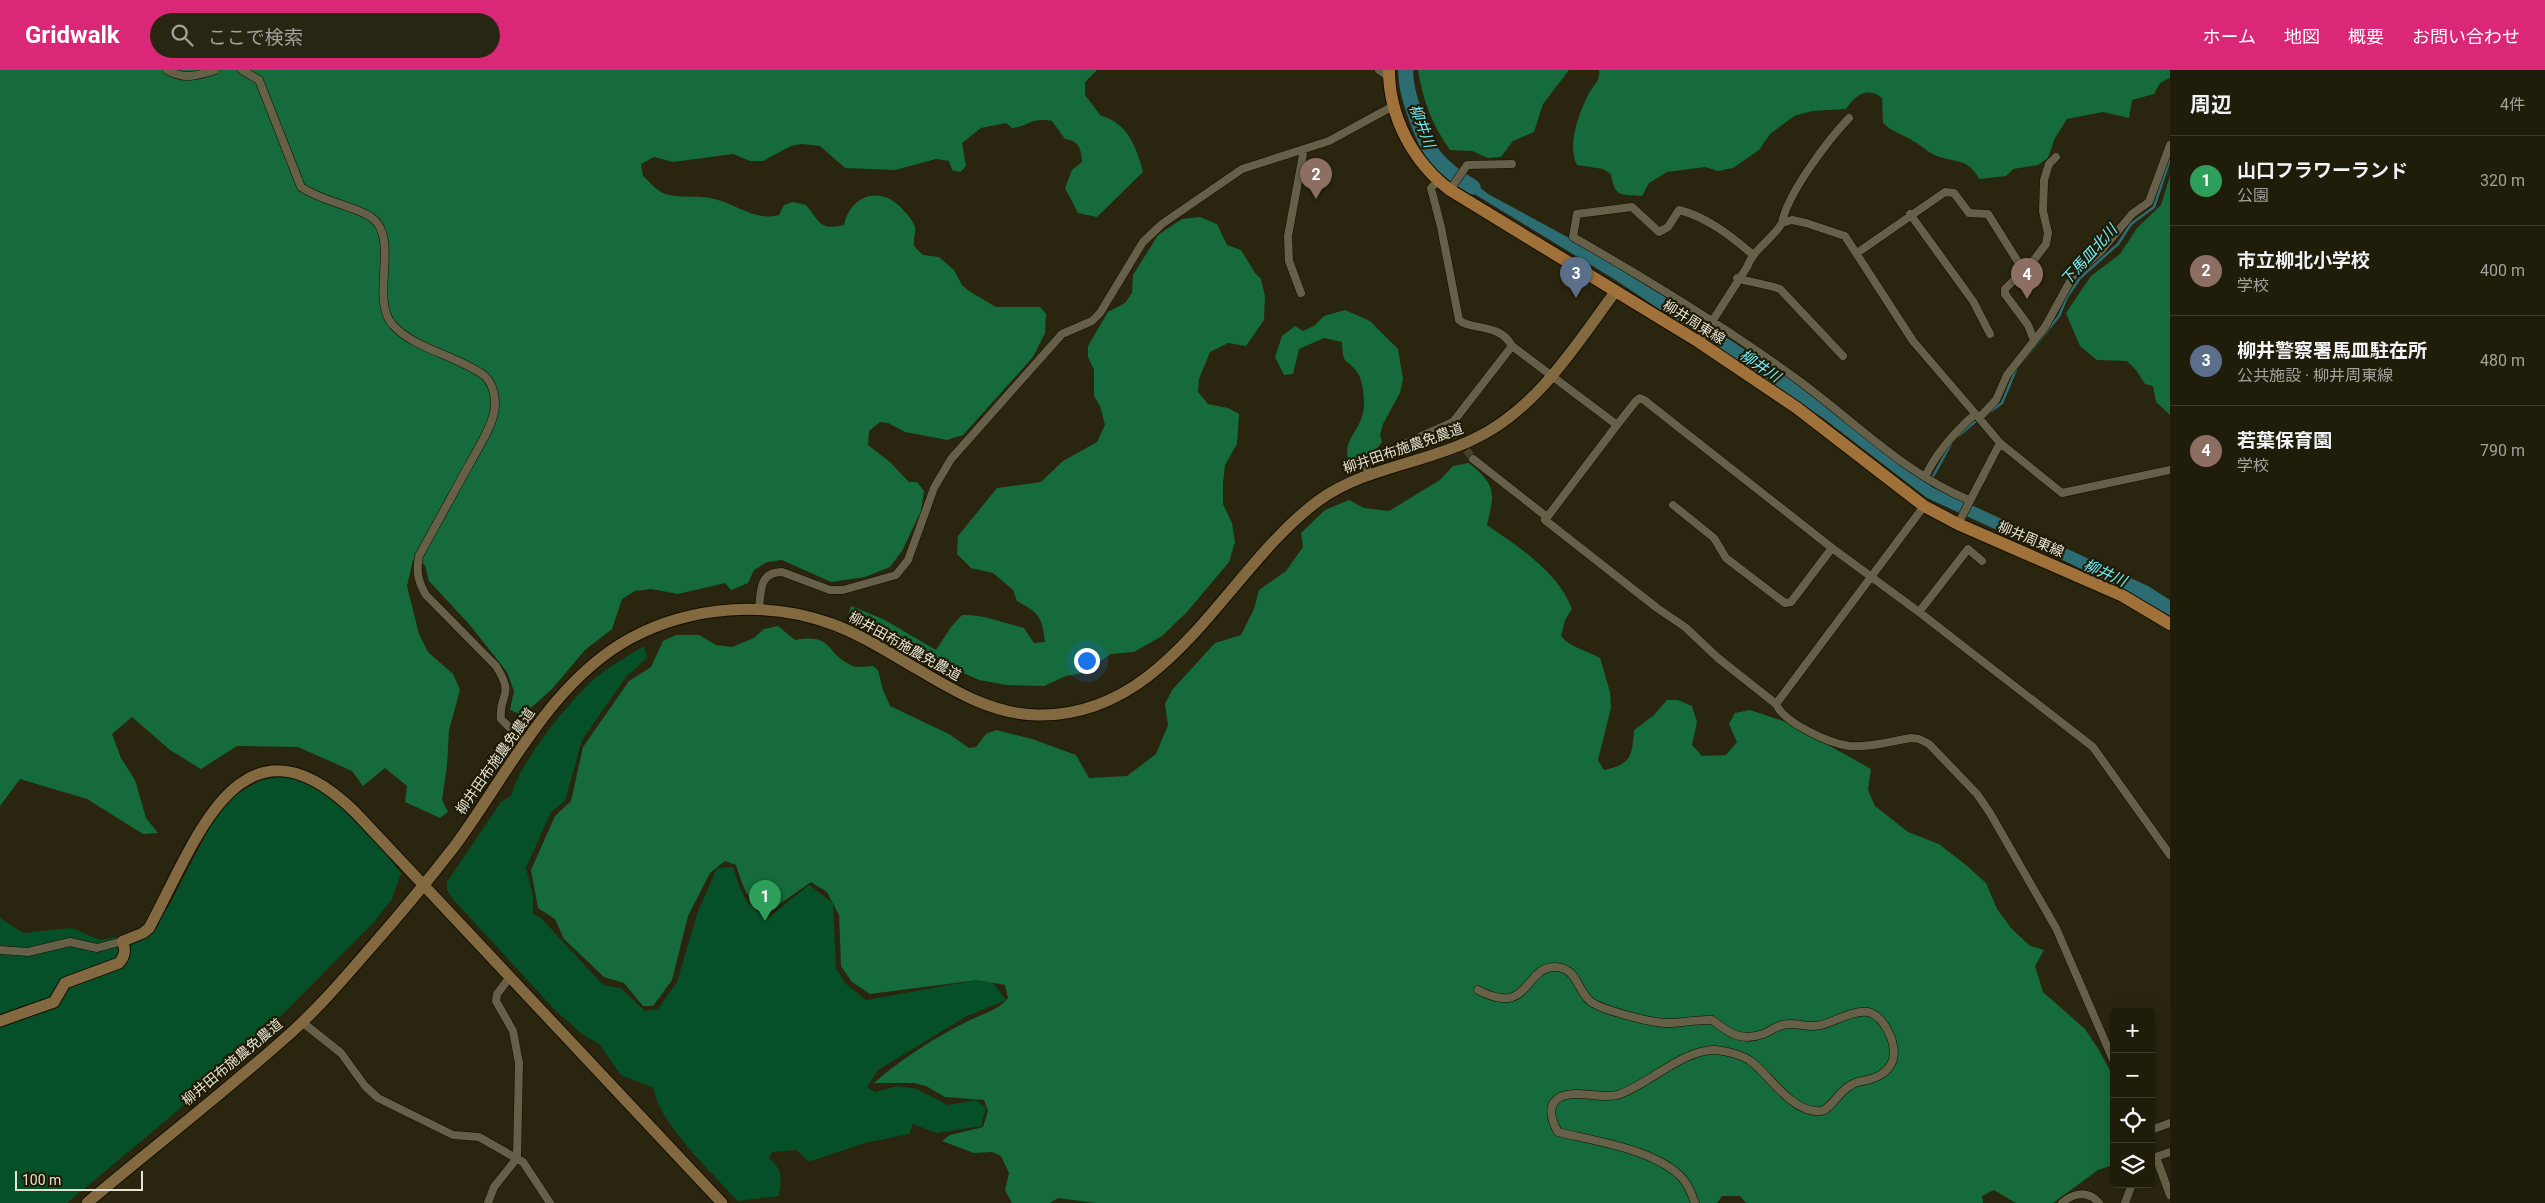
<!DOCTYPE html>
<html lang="ja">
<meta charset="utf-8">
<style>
:root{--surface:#201c0a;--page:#282513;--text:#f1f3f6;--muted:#a2a19c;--line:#3d3a2b;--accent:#db2777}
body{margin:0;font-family:Roboto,"Noto Sans JP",sans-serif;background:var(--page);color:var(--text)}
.controls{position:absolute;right:15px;bottom:15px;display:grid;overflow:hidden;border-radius:5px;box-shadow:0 5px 20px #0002}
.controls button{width:45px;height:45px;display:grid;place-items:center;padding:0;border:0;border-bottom:1px solid var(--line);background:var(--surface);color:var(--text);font:25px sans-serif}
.scale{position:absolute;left:15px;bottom:12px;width:128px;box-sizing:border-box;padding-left:5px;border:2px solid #e6e3d5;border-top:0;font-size:14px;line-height:18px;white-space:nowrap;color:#e6e3d5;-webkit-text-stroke:4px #201b05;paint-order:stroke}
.you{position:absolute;left:1086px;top:590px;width:18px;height:18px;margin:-12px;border:4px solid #fff;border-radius:50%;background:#1a73e8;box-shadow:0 0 0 8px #1a73e833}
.badge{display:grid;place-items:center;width:32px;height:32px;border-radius:50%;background:var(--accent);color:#fff;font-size:16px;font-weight:700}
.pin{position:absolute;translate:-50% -41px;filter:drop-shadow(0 1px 2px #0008)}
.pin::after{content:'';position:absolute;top:26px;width:18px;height:15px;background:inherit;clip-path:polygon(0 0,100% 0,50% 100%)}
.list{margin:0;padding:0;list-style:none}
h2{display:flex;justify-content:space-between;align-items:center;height:65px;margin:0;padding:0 20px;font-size:21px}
h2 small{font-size:16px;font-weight:400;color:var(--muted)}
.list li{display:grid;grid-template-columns:32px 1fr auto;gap:15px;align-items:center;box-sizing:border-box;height:90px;padding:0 20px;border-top:1px solid var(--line)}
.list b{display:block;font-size:19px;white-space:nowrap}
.list p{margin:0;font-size:16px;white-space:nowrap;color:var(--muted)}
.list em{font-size:16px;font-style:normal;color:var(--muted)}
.icon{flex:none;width:28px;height:28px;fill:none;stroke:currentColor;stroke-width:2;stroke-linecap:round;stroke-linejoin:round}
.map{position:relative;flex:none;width:2170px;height:1133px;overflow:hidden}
header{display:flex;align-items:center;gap:30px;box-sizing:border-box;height:70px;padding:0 25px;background:var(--accent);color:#fff}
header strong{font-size:24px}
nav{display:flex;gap:28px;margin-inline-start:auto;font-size:18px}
.search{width:350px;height:45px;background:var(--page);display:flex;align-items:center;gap:12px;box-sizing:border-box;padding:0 18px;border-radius:28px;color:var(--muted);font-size:19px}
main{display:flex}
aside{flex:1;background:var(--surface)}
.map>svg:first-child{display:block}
.green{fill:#065029}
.forest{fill:#156b3b}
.water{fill:#2c6d74}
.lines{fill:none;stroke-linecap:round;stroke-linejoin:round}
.stream{stroke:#2c6d74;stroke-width:2.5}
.river{stroke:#2c6d74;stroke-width:15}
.street-tunnel{stroke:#46422c;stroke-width:8;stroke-dasharray:8 4;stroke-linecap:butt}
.street-casing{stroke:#130d00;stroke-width:9}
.secondary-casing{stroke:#130d00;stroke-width:13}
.primary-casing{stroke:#130d00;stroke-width:14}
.street{stroke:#666048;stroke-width:8}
.secondary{stroke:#836940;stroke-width:11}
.primary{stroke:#a07139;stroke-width:12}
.labels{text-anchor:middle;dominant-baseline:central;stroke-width:4.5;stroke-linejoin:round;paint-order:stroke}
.street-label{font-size:14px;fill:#e6e3d5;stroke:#201b05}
.water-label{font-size:15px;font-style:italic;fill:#71eefd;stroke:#201b05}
</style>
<header>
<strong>Gridwalk</strong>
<div class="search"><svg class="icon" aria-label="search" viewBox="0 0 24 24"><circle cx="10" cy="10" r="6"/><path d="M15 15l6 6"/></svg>ここで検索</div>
<nav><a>ホーム</a><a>地図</a><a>概要</a><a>お問い合わせ</a></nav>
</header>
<main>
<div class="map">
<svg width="2170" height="1133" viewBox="0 0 2170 1133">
<rect width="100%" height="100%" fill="#2a250e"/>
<path class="green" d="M644,576L647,588L626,607L582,670L565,731L551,742L526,798L533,826V844L541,848L603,915L621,918L645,941L658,939L677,912L698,841L717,798L733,797C741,822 744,835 768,848L809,815L833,833L836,898L846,914L866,930L989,908L1006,930L967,946L878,1000L867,1017L875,1022L897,1016L917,1019L948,1035L976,1030L986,1038L981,1056L936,1063L913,1054L909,1064L865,1073L814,1090L808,1091L796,1080L772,1082L769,1088C784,1102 781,1107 779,1126L738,1131C716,1107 655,1049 654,1018L621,1005L599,974L582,964L555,940L452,828L447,820V812L501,732L511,726C521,690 567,634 595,608C610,596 628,586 644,576Z
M280,707C287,708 296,708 303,710C331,717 383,779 401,803L392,829L374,852L275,952L182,1037L67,1133H0V848L23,863L72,858L100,870L136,863L151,864L171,832L214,749L228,729L261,710Z"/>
<path class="forest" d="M0,0H1097L1085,12V25L1101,46C1127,52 1137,78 1143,102L1097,147L1078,143L1065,118L1072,100L1082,92C1081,78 1079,71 1065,69L1052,51C1030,47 1030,56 1012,58L1006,53L981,58L962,73L966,96L960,102L952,100L949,91L936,89L895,100L845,98L820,76L802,74L791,76L763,91H750L733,84L673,92L654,87L641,94L643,106C649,111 654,118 661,122C674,129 695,125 710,128C735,132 753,152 779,145L784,135L793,132L806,135C820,152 820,161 844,155C851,123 883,115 904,141C908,145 913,151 915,157C916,162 913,170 914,176L923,185L939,187L954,200L962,215L969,221L996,237H1040L1046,244L1045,263L1033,287L963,365L947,370L905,362L888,353L880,352L869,361L868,375L890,392L909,412H917L924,421L921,441L902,481L890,497L865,507L831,512L782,490L767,492L754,500L748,513L731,520L725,513L678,524L651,519L635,521L622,529L612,559L585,580L552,619L523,645L510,640L514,621L507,602L469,554L429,511L425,495L413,490L407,516L419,564L428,582L453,604L460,620L449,660L447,695L442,730L448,742L440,748L405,732L407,716L385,698L363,716L352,701L298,677L237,676L201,699L170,680L132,647L112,664L121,688L135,710L146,748L158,763L143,764L87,729L20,709L0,736Z
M1418,0H1569L1543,34L1534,62L1513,71L1501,87L1488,88L1472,81L1450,80C1432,55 1423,30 1418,0Z
M1599,0H2170V8L2160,13L2154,24L2132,30L2129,48L2103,42L2067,49L2055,68L2048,88L2038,95L2013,99L2006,106L1979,109C1968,86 1952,94 1933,84C1926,81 1920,74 1913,71C1902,64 1892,62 1883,53L1882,28C1867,16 1855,26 1846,39L1812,41L1794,46L1770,64L1759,80L1733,98L1718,101L1705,97L1667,102L1649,113L1642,126C1620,124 1615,128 1611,104L1603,99L1577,95C1567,77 1578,46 1587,27C1591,17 1601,12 1599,0Z
M2170,106V345L2156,332L2153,316L2145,314L2136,300L2127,291L2097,290L2080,276L2066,243L2091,206L2120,184L2137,158L2161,135Z
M1200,147L1217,154L1227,175L1241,180L1255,203L1261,209L1265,226L1264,250L1246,276L1228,273L1210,282L1199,309L1198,322L1208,334L1228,338L1239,344L1237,374L1225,395L1223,413V434L1232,453L1235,472L1229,492L1187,542L1162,566L1134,582L1111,584L1083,603L1066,606L1044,616L1007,615L979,610L943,594L892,564L849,543L851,536L883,549L936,580L951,557L962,545C982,544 1004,553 1024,558L1034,573L1045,572C1042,546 1039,543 1017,531L1013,520L993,503L971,498L957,484L958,466L997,418L1041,412L1063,391L1097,372L1105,355L1100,336L1094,326V300L1088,287V276L1108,242L1125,233L1132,223L1133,205L1158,165L1182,149Z
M1345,240L1370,251L1398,279L1403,309L1400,323L1383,354L1380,365L1382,372L1377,379L1351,398C1338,369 1362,364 1364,336C1364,326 1363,310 1357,302C1345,286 1343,297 1342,272L1324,268L1299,279L1293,304L1284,305L1275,287L1282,266L1295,256L1303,261L1314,256L1324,246Z
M1469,393C1496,415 1495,422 1487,455C1518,476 1559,503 1572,539L1565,550L1561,566C1571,578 1586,580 1600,588L1610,622L1611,638L1598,690L1604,700C1632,694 1632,686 1634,660L1654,645L1667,630H1678L1692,636L1697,652L1692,675L1702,686L1726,685L1737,672L1729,654L1735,643L1750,640L1789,653L1871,699L1868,720L1875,736L1908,762L1939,774L1966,795L1986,813L1997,839L2011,858L2030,876L2044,880L2035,896L2043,922L2085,959L2099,980L2114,1008L2113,1095L2098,1100L2053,1133H2016L1994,1120L1982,1126L1983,1133H1746L1740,1126H1722L1717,1133H1096L1058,1128L1050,1133H1012L1005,1120L1009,1103L1001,1086L992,1082L974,1083L942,1071L950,1065L983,1057L988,1041L984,1030L945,1027L926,1016L914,1013H874C901,989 936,967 968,951C982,944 999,940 1008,928L1005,915L978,910L870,924L852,912L841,896L839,845L827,822L811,812L771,840C747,835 743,816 736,795L725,791L710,803L688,846L672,910L653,936H643L624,913L604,907L564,869L555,849L538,838L531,800L555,746L571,731L583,677L629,611L651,597L663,571L676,565H699L716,575L732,577L754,568L764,559L778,556L795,570C835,563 824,584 853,596C858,598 867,596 873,596L878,600L883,620L890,636L949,664L969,678L976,677L986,664L996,660L1032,669L1076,685L1089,708L1127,706L1156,684L1168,655L1165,634L1172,620L1215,573L1241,565L1254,539L1259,520L1286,501L1303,477L1301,463L1325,440L1349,430L1364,438L1389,441L1440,410L1453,396Z"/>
<path class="water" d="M1465,105L1488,124L1571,169L1665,227L1794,312L1932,417L2148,516L2170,530V547L2131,523L2069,493L1927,428L1823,348L1614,209L1458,114Z"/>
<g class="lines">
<path class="stream" d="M2021,293L2059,246L2067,227L2080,208L2118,174L2131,154L2154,137L2170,89
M1991,341L2002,333L2017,297
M1958,366L1976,351
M1927,417L1951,374"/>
<path class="river" d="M1406,0C1404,20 1423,72 1436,88C1446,100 1459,109 1473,117"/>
<path class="street-tunnel" d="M1452,361L1473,389"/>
<g class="street-casing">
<path id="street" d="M167,0C184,10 197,6 215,0
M242,0L259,10L301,117C323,132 352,135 371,147C401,167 369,230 393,255C413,278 457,286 482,304C493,311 497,329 494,342C491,359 478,378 470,393C453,424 436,455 419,486C416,501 418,512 426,525L496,596C516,628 498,623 501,649L526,674
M1379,0L1389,7
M2170,75L2149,132L2132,144L2101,181L2073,206L2045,257L2007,305L1996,330L1979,348L2000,373L2062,423L2170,400
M1438,111L1431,118L1441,157L1459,250C1471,261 1499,252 1512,276
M1450,120L1467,95L1512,94
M1910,144L1973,231L1990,264
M1782,153C1787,124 1828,70 1849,48
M1857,183L1945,122L1954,123L1969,143L1988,144L2020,195L2022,202L2005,219V224L2028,255L2034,270
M1752,184C1731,166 1707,147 1679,140L1668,157L1659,162L1632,137L1577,144L1573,167C1650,211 1727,258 1798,310C1854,351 1904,403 1969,430
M2022,202L2028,198L2046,174L2048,163L2043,141L2044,110L2049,94L2056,87
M1737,208C1752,213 1766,214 1780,219L1843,286
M1301,223L1289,191L1288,166L1304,79
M1699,272L1747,197C1754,178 1772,170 1782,153L1792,150L1806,153L1845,166L1913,271L1979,348
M1617,355L1545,450L1657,538L1685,557L1718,588L1776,634C1784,653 1829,673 1849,676C1868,678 1892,671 1911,668L1919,669L1929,674L1977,724L1990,743L2056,858L2114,992
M1473,389L1547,447
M1369,403L1364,392L1453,352L1512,276L1617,355L1636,331L1640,328L1644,330L1832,478L1919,542L2093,677L2170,785
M1925,407C1936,383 1954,363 1974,345
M1673,435L1714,468L1726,488L1785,533L1791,532L1832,478
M1958,454L2000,373
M759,539C761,521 759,502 782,502L830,520H843L896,505L908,490L934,418L951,389L1062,264L1092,251L1100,243L1143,172L1162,154L1242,99L1329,71L1395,35
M1919,542L1968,479L1982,491
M1776,634L1924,436
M0,880L28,882L70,872L97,878L123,871
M1478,920C1531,948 1523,896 1556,897C1577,898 1577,920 1590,931C1601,940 1652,953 1667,953C1682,953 1697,949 1712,950C1729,963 1741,972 1763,964C1773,960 1780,953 1791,954C1802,954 1810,958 1821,955C1836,951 1853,940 1868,942C1885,946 1899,977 1892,992C1887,1004 1874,1009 1862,1011C1841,1014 1832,1040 1821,1041C1793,1044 1770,1006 1752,992C1743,985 1727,981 1716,980C1685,978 1649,1014 1620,1024C1601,1031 1569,1016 1555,1031C1547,1040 1553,1053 1558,1062C1595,1071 1658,1080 1683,1109C1689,1116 1692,1125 1695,1133
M302,952L341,983L365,1016L378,1028L453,1065L479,1067L523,1092L550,1133
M2151,1060L2170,1053
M2156,1087L2170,1125
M2153,1088L2170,1082
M488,1133L494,1117L517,1088L519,993L513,961L496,931L497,924L510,907
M2062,1133C2074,1122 2089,1121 2099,1133
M2125,1133L2132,1114"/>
</g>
<g class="secondary-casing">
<path id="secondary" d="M0,951L54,932L65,913L119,893C126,885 125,880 123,871L143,863L149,858C196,772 240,630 355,742L722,1133
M87,1133C152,1078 220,1026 284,969C314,943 340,913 366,883C396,849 426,813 454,777C507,706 550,612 631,568C691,536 767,530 832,554C862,565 891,584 919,600C956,622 993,644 1037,645C1170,648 1225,500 1318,431C1365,397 1423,394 1474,369C1537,339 1575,276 1615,222"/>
</g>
<g class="primary-casing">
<path id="primary" d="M1389,0C1389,47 1413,92 1450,120L1699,272L1797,338L1924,436L1958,454L2123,526L2170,554"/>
</g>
<use href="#street" class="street"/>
<use href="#secondary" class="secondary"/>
<use href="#primary" class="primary"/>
</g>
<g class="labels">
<g class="street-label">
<text transform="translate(1694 252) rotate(32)">柳井周東線</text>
<text transform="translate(1403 378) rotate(-19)">柳井田布施農免農道</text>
<text transform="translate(2031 469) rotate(23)">柳井周東線</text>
<text transform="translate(905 576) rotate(29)">柳井田布施農免農道</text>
<text transform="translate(495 691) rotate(-55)">柳井田布施農免農道</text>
<text transform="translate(232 992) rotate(-40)">柳井田布施農免農道</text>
</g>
<g class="water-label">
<text transform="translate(1422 56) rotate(69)">柳井川</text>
<text transform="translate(2089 185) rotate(-48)">下馬皿北川</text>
<text transform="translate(1760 296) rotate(34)">柳井川</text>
<text transform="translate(2105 503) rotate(24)">柳井川</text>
</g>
</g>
</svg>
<div class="controls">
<button>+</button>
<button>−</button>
<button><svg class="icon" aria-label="locate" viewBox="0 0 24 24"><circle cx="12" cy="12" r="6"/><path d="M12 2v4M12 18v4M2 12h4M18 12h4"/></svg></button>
<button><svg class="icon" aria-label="layers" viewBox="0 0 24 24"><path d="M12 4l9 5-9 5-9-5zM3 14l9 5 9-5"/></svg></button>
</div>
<div class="scale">100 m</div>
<div class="you"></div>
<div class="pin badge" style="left:765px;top:851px;background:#2e9e5b">1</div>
<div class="pin badge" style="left:1316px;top:129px;background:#8d6e63">2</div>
<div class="pin badge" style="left:1576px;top:228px;background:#5c6f8a">3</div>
<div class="pin badge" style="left:2027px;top:229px;background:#8d6e63">4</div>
</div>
<aside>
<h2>周辺<small>4件</small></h2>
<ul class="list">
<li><span class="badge" style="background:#2e9e5b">1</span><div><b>山口フラワーランド</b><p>公園</p></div><em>320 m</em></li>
<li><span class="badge" style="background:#8d6e63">2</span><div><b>市立柳北小学校</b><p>学校</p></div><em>400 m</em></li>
<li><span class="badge" style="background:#5c6f8a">3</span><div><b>柳井警察署馬皿駐在所</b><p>公共施設 · 柳井周東線</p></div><em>480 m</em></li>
<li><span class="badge" style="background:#8d6e63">4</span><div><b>若葉保育園</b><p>学校</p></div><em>790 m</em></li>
</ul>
</aside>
</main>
